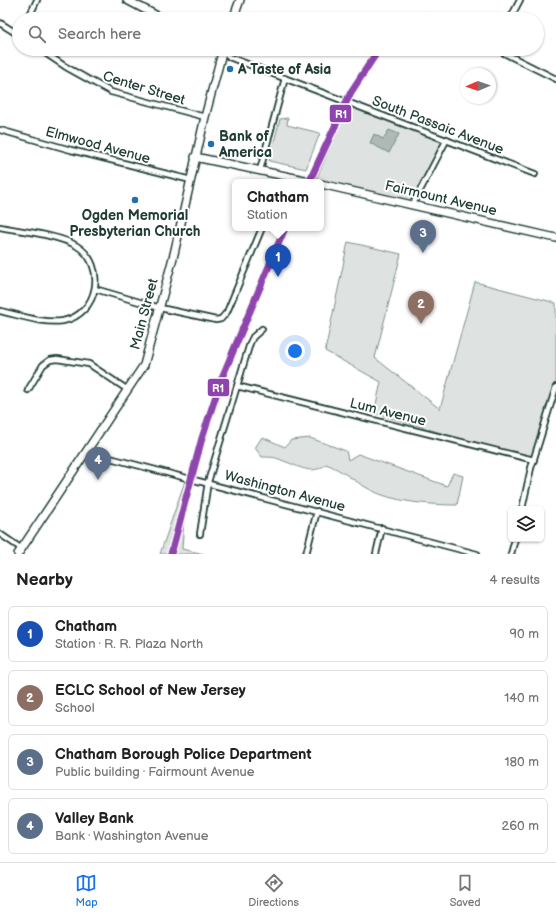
<!DOCTYPE html>
<meta charset="utf-8">
<style>
:root{--surface:#fff;--page:#f2f2f2;--text:#222;--muted:#767676;--line:#e0e0e0;--accent:#1a73e8}
body{margin:0;font-family:"Balsamiq Sans",sans-serif;background:var(--page);color:var(--text)}
.controls{position:absolute;right:12px;bottom:12px;display:grid;overflow:hidden;border-radius:6px;box-shadow:0 1px 3px #0004}
.controls button{width:36px;height:36px;display:grid;place-items:center;padding:0;border:0;border-bottom:1px solid var(--line);background:var(--surface);color:var(--text);font:20px sans-serif}
.compass{position:absolute;left:460px;top:68px;width:36px;height:36px;border-radius:50%;background:var(--surface);box-shadow:0 1px 3px #0004;rotate:268deg}
.you{position:absolute;left:295px;top:351px;width:14px;height:14px;margin:-10px;border:3px solid #fff;border-radius:50%;background:#1a73e8;box-shadow:0 0 0 6px #1a73e833}
.badge{display:grid;place-items:center;width:26px;height:26px;border-radius:50%;background:var(--accent);color:#fff;font-size:13px;font-weight:700}
.pin{position:absolute;translate:-50% -33px;filter:drop-shadow(0 1px 2px #0008)}
.pin::after{content:'';position:absolute;top:21px;width:14px;height:12px;background:inherit;clip-path:polygon(0 0,100% 0,50% 100%)}
.popup{position:absolute;left:232px;top:179px;width:92px;height:52px;box-sizing:border-box;display:grid;place-content:center;border-radius:6px;background:var(--surface);filter:drop-shadow(0 1px 3px #0005);font-size:13px;white-space:nowrap;color:var(--muted)}
.popup b{font-size:15px;color:var(--text)}
.popup::after{content:'';position:absolute;left:50%;top:100%;margin-left:-8px;border:8px solid transparent;border-top-color:var(--surface)}
.list{margin:0;padding:0;list-style:none}
h2{display:flex;justify-content:space-between;align-items:center;height:52px;margin:0;padding:0 16px;font-size:17px}
h2 small{font-size:13px;font-weight:400;color:var(--muted)}
.list li{display:grid;grid-template-columns:26px 1fr auto;gap:12px;align-items:center;box-sizing:border-box;height:56px;margin:0 8px 8px;padding:0 8px;border:1px solid var(--line);border-radius:6px}
.list b{display:block;font-size:15px;white-space:nowrap}
.list p{margin:0;font-size:13px;white-space:nowrap;color:var(--muted)}
.list em{font-size:13px;font-style:normal;color:var(--muted)}
.icon{flex:none;width:22px;height:22px;fill:none;stroke:currentColor;stroke-width:2;stroke-linecap:round;stroke-linejoin:round}
.map{position:relative;flex:none;width:556px;height:554px;overflow:hidden}
.search{position:absolute;background:var(--surface);box-shadow:0 1px 3px #0004;left:12px;right:12px;top:12px;height:44px;display:flex;align-items:center;gap:10px;box-sizing:border-box;padding:0 14px;border-radius:22px;color:var(--muted);font-size:15px}
.sheet{height:308px;background:var(--surface)}
nav{display:flex;justify-content:space-around;align-items:center;box-sizing:border-box;height:56px;border-top:1px solid var(--line);background:var(--surface);font-size:11px;color:var(--muted)}
nav a{display:grid;justify-items:center;gap:2px}
nav .on{color:var(--accent)}
.map>svg:first-child{display:block}
.green{fill:#dee3e2;stroke:#7e908b}
.water{fill:#afbab7;stroke:#758883}
.lines{fill:none;stroke-linecap:round;stroke-linejoin:round}
.street-casing{stroke:#1f3d34;stroke-width:8}
.secondary-casing{stroke:#1f3d34;stroke-width:10}
.primary-casing{stroke:#1f3d34;stroke-width:10}
.street{stroke:#fff;stroke-width:4.5}
.secondary{stroke:#fff;stroke-width:7}
.primary{stroke:#fff;stroke-width:7}
.rail-1-casing{stroke:#fff;stroke-width:10}
.rail-1{stroke:#8e44ad;stroke-width:7}
.poi-dot{fill:#1f6fb2;stroke:#fff;stroke-width:1.5}
.labels{text-anchor:middle;dominant-baseline:central;stroke-width:4;stroke-linejoin:round;paint-order:stroke}
.poi-label{font-size:14px;font-weight:bold;fill:#1f3d34;stroke:#fff;text-anchor:start}
.street-label{font-size:14px;fill:#1f3d34;stroke:#fff}
.line-badge{stroke:#fff;stroke-width:1.5}
.badge-label{font-size:11px;text-anchor:middle;font-weight:bold;fill:#fff}
</style>
<div class="map">
<svg width="556" height="554" viewBox="0 0 556 554">
<rect width="100%" height="100%" fill="#fff"/>
<filter id="ink" filterUnits="userSpaceOnUse"><feTurbulence type="fractalNoise" baseFrequency=".025" numOctaves="2"/><feDisplacementMap in="SourceGraphic" scale="8" xChannelSelector="R" yChannelSelector="G"/><feConvolveMatrix kernelMatrix="1 2 1 2 8 2 1 2 1" color-interpolation-filters="sRGB"/></filter>
<g filter="url(#ink)">
<path class="green" d="M350,102L447,139L413,204L315,182Z
M288,118L287,125L320,133L306,169L269,161L280,119Z
M348,242L401,254L375,358L440,409L475,282L556,303V387L532,460L374,413L381,382L325,351Z
M262,437L285,447L291,440L310,438L346,451L348,460L358,454L447,486L453,473L463,476L457,505C431,505 391,502 369,489C354,481 342,470 326,464C312,477 297,465 281,460C276,457 268,457 262,457L255,448Z
M187,475L182,549L204,554H160Z"/>
<path class="water" d="M389,130L399,134L389,153L370,143L374,134L383,139Z"/>
<g class="lines">
<g class="street-casing">
<path id="street" d="M430,17L434,19
M28,19L37,0
M510,19L520,0
M0,23L19,35
M39,49L66,67L111,92L205,117
M496,49L556,79
M223,50L229,57L535,174
M0,130L71,150L191,180
M260,170L285,78
M413,204L447,139
M0,227C20,231 60,235 77,246C107,265 99,314 63,321C43,324 19,315 0,311
M95,289L160,308L216,320L221,319L227,312L262,228
M237,386L534,460
M28,390L43,365L50,360L57,359L89,364L128,390
M87,452L477,554
M522,509L531,468L556,387
M0,534L22,549
M200,534L208,482L250,343L253,337L262,329
M306,554L317,511
M376,554L382,528
M511,554L515,539"/>
</g>
<g class="secondary-casing">
<path id="secondary" d="M127,0L163,19
M195,157L314,182
M321,184L556,238"/>
</g>
<g class="primary-casing">
<path id="primary" d="M233,19L240,0
M18,554L144,365L174,254L205,117L223,49"/>
</g>
<use href="#street" class="street"/>
<use href="#secondary" class="secondary"/>
<use href="#primary" class="primary"/>
<g class="rail-1-casing">
<path id="rail-1" d="M309,182L351,92L379,49
M171,554L202,438L221,380L285,228"/>
</g>
<use href="#rail-1" class="rail-1"/>
</g>
</g>
<g class="poi-dot">
<circle cx="230" cy="69" r="4"/>
<circle cx="211" cy="144" r="4"/>
<circle cx="135" cy="200" r="4"/>
</g>
<g class="labels">
<g class="poi-label">
<text x="238" y="69">A Taste of Asia</text>
<text x="219" y="136">Bank of<tspan x="219" dy="16">America</tspan></text>
<text x="135" y="215" text-anchor="middle">Ogden Memorial<tspan x="135" dy="16">Presbyterian Church</tspan></text>
</g>
<g class="street-label">
<text transform="translate(144 88) rotate(17)">Center Street</text>
<text transform="translate(438 125) rotate(21)">South Passaic Avenue</text>
<text transform="translate(98 145) rotate(15)">Elmwood Avenue</text>
<text transform="translate(441 198) rotate(13)">Fairmount Avenue</text>
<text transform="translate(144 314) rotate(-75)">Main Street</text>
<text transform="translate(388 412) rotate(14)">Lum Avenue</text>
<text transform="translate(285 491) rotate(15)">Washington Avenue</text>
</g>
</g>
<g class="line-badge">
<rect x="329" y="104" width="23" height="19" rx="4" fill="#8e44ad"/>
<rect x="207" y="378" width="23" height="19" rx="4" fill="#8e44ad"/>
</g>
<g class="badge-label">
<text x="341" y="118">R1</text>
<text x="218" y="392">R1</text>
</g>
</svg>
<div class="controls">
<button><svg class="icon" aria-label="layers" viewBox="0 0 24 24"><path d="M12 4l9 5-9 5-9-5zM3 14l9 5 9-5"/></svg></button>
</div>
<svg class="compass" viewBox="-18 -18 36 36"><path d="M0-13l5 13h-10z" fill="#e53935"/><path d="M0 13l5-13h-10z" fill="#767676"/></svg>
<div class="you"></div>
<div class="pin badge" style="left:278px;top:277px;background:#1a4fb4">1</div>
<div class="popup"><b>Chatham</b>Station</div>
<div class="pin badge" style="left:421px;top:324px;background:#8d6e63">2</div>
<div class="pin badge" style="left:423px;top:253px;background:#5c6f8a">3</div>
<div class="pin badge" style="left:98px;top:480px;background:#5c6f8a">4</div>
<div class="search"><svg class="icon" aria-label="search" viewBox="0 0 24 24"><circle cx="10" cy="10" r="6"/><path d="M15 15l6 6"/></svg>Search here</div>
</div>
<section class="sheet">
<h2>Nearby<small>4 results</small></h2>
<ul class="list">
<li><span class="badge" style="background:#1a4fb4">1</span><div><b>Chatham</b><p>Station · R. R. Plaza North</p></div><em>90 m</em></li>
<li><span class="badge" style="background:#8d6e63">2</span><div><b>ECLC School of New Jersey</b><p>School</p></div><em>140 m</em></li>
<li><span class="badge" style="background:#5c6f8a">3</span><div><b>Chatham Borough Police Department</b><p>Public building · Fairmount Avenue</p></div><em>180 m</em></li>
<li><span class="badge" style="background:#5c6f8a">4</span><div><b>Valley Bank</b><p>Bank · Washington Avenue</p></div><em>260 m</em></li>
</ul>
</section>
<nav>
<a class="on"><svg class="icon" aria-label="map" viewBox="0 0 24 24"><path d="M3 6l6-2 6 2 6-2v14l-6 2-6-2-6 2zM9 4v14M15 6v14"/></svg>Map</a>
<a><svg class="icon" aria-label="directions" viewBox="0 0 24 24"><path d="M12 3l9 9-9 9-9-9zM9 14v-3h6M13 9l2 2-2 2"/></svg>Directions</a>
<a><svg class="icon" aria-label="saved" viewBox="0 0 24 24"><path d="M7 4h10v16l-5-4-5 4z"/></svg>Saved</a>
</nav>
